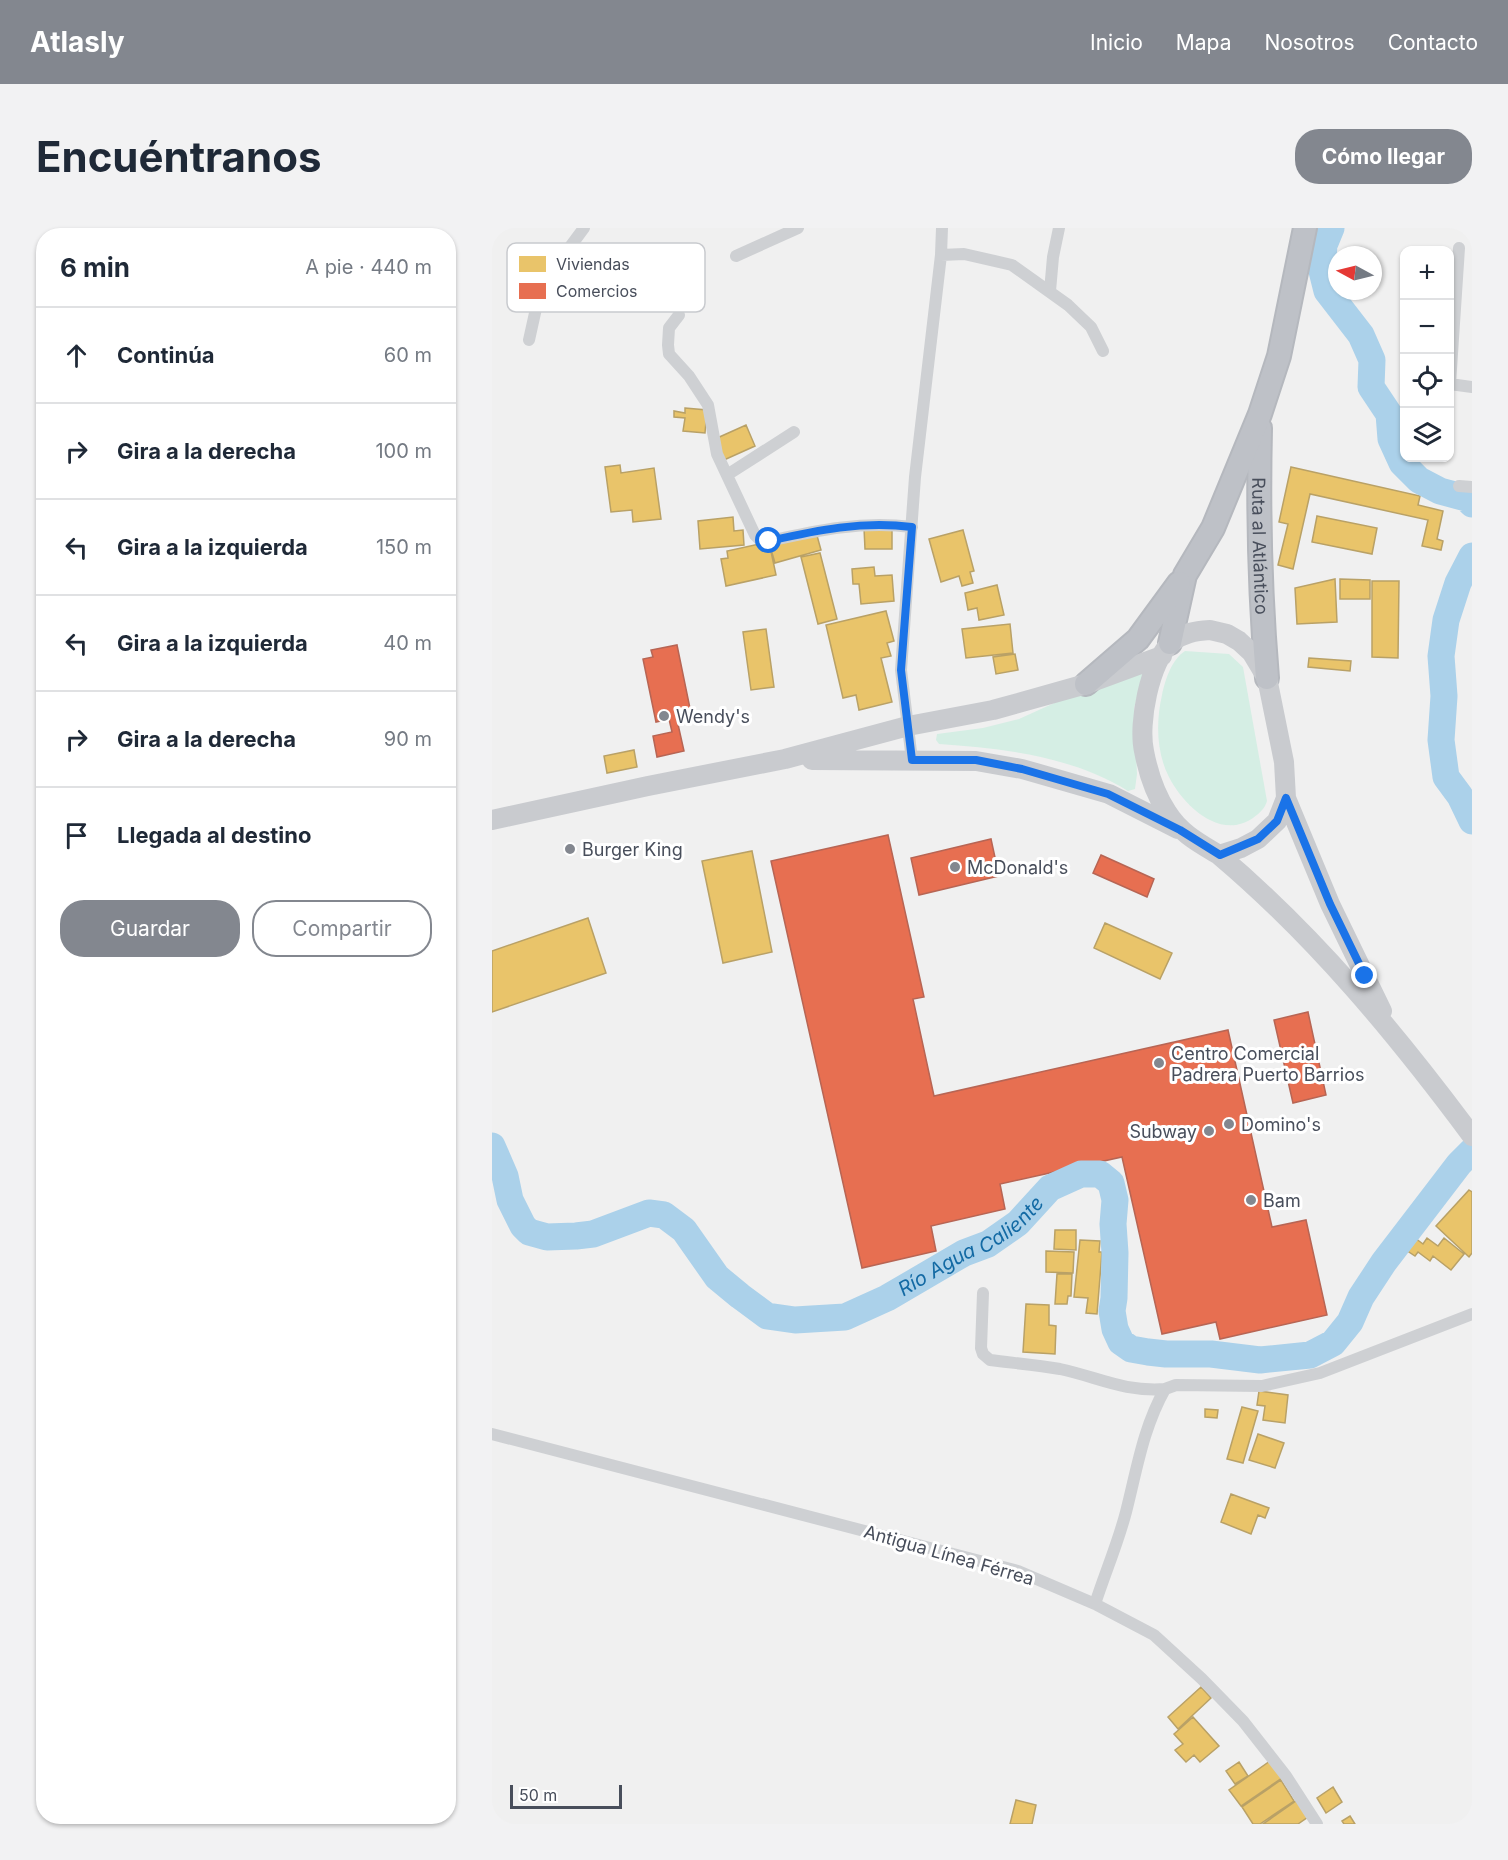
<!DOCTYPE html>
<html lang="es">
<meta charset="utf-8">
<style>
:root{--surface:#fff;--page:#f2f2f3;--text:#1f2937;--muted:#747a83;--line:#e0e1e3;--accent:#83878f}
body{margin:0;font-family:Inter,sans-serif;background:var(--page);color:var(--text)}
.controls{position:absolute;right:18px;top:18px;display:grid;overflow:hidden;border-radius:12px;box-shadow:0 2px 4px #0004}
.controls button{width:54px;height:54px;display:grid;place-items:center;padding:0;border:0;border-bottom:2px solid var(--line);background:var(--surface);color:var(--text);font:30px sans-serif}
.compass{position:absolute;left:836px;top:18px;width:54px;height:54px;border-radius:50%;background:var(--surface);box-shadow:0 2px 4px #0004;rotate:277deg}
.scale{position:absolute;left:18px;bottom:15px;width:112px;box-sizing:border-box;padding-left:6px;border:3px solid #484e5b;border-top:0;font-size:16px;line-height:21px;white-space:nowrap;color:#484e5b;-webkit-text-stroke:4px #fff;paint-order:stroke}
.stop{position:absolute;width:18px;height:18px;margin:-14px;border:4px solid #1a73e8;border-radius:50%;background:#fff}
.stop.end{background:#1a73e8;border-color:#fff;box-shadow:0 2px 6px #0008}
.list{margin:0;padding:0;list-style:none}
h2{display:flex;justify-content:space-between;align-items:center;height:78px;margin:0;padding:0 24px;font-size:26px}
h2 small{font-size:20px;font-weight:400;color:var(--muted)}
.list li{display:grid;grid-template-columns:39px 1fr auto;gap:18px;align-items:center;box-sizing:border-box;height:96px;padding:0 24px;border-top:2px solid var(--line)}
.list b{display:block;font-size:22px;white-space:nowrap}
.list em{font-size:20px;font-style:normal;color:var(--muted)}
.actions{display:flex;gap:12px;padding:18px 24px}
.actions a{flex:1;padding:14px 0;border:2px solid var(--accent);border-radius:24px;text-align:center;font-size:21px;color:var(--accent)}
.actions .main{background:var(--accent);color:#fff}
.icon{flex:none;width:33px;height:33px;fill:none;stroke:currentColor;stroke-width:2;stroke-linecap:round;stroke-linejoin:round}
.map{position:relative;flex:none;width:980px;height:1596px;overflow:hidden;border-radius:24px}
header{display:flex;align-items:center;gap:36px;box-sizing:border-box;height:84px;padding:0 30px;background:var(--accent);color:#fff}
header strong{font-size:28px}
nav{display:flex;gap:33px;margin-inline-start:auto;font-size:21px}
.intro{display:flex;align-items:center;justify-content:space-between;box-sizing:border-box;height:144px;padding:0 36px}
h1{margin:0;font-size:42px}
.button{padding:15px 27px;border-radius:24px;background:var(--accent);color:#fff;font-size:21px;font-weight:700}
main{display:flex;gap:36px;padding:0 36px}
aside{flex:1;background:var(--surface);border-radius:24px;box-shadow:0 2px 4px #0004}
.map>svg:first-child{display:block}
.green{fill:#d5eee4}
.homes{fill:#e9c46a;stroke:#b9a166;stroke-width:1.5}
.shops{fill:#e76f51;stroke:#b76554;stroke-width:1.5}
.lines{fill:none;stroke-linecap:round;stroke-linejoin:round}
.river{stroke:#abd1ea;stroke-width:27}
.highway-casing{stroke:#b5b8be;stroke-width:26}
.street{stroke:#ced0d3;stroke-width:12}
.primary{stroke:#c9cbcf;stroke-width:20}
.highway{stroke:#bec1c7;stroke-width:22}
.route{stroke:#1a73e8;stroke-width:8}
.poi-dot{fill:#83878f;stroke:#fff;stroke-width:2}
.labels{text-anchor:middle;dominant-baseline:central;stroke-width:6;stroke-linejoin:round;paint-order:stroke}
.street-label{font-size:18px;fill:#484e5b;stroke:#fff}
.poi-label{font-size:18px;fill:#484e5b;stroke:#fff;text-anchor:start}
.water-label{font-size:20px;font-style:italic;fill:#136aa4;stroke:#fff}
.key{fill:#fff;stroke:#c8cace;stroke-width:1.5}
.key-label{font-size:16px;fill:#484e5b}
</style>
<header>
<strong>Atlasly</strong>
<nav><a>Inicio</a><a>Mapa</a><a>Nosotros</a><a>Contacto</a></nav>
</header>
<div class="intro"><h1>Encuéntranos</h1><a class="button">Cómo llegar</a></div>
<main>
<aside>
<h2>6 min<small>A pie · 440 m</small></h2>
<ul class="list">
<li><svg class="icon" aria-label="ahead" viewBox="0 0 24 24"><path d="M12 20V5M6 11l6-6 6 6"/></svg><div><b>Continúa</b></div><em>60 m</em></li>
<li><svg class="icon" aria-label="right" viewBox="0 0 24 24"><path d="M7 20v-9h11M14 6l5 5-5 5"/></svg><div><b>Gira a la derecha</b></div><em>100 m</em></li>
<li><svg class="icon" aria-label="left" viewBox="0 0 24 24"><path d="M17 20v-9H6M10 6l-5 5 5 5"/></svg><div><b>Gira a la izquierda</b></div><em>150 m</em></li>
<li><svg class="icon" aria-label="left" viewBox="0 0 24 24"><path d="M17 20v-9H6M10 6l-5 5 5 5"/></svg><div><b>Gira a la izquierda</b></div><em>40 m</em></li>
<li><svg class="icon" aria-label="right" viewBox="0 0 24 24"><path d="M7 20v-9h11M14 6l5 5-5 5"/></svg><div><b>Gira a la derecha</b></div><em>90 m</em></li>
<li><svg class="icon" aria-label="arrive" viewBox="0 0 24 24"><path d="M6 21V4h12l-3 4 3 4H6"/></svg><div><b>Llegada al destino</b></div></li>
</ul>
<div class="actions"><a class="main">Guardar</a><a>Compartir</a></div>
</aside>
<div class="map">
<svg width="980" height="1596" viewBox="0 0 980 1596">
<rect width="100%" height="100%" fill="#f0f0f0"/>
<path class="green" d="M693,423L737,426L751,439L775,573C773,580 768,585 761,590C728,613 691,577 677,549C664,524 664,493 670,467C673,452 680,431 693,423Z
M656,430L642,480L645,546L643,561L636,563C582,529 511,520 447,516L444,512L445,506L491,500L527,491L613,452Z"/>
<path class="homes" d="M193,180L215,182L213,205L191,203L193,190L182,189V183L193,185Z
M254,197L263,218L232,232L223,211Z
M128,237L129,245L162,240L169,291L141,294L140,282L119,284L113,239Z
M799,239L928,268L926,277L951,283L945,311L951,313L949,322L930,318L936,292L818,266L801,341L786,337L796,296L787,294Z
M825,288L885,300L880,326L820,314Z
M241,289L242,303L251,302L252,317L208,321L206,293Z
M372,300H400V321H373Z
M471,302L482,343L478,344L481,355L470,358L467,348L449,354L437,311Z
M324,304L329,322L283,335L278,318Z
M277,314L284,347L234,358L229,331L236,330L235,323Z
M328,325L345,391L326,396L309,329Z
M382,339L383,348L400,347L402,373L369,376L367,356H361L360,341Z
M843,351L845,394L805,396L803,360Z
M848,351L878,352V371H848Z
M880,353H907L906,430L880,429Z
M505,357L512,387L487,392L485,380L476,382L473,365Z
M394,383L402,413L395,415L399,428L389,430L400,474L367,482L364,467L351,470L334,397Z
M518,396L521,425L474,430L470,401Z
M274,401L282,459L259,462L251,404Z
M523,426L526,442L504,446L501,429Z
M817,430L859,433L858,443L816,439Z
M142,522L145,539L115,545L112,528Z
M260,623L280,724L231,735L210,633Z
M96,690L114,745L0,784V723Z
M613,695L680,725L668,751L602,720Z
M977,962L980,964V1025L977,1029L944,998Z
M563,1002H584V1022L562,1021Z
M923,1010L931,1016L935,1010L946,1018L952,1010L972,1026L959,1042L941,1028L938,1033L926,1024L923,1028L914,1022Z
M588,1012L608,1013L607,1024H610L605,1086L594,1085L596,1070L582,1069Z
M554,1023L582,1024L581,1045L554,1044Z
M565,1046H580L579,1068H576L575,1076H563Z
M534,1076L557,1077V1097L564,1098L563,1126L531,1124Z
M767,1163L796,1167L793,1195L771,1192L773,1178L765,1177Z
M750,1179L766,1183L751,1235L735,1231Z
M713,1181L726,1182L725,1190L713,1189Z
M766,1206L792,1215L783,1240L757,1232Z
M739,1266L777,1280L773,1290L766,1287L759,1306L729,1294Z
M709,1459L719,1470L686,1501L676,1489Z
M701,1489L727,1518L708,1534L702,1527L694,1534L683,1522L691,1516L682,1506Z
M778,1533L790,1550L749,1578L737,1562Z
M747,1534L756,1548L743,1556L734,1543Z
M789,1552L802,1573L768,1596H761L750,1579Z
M841,1559L850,1574L834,1585L825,1570Z
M524,1572L544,1577L540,1596H518Z
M804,1573L816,1589L806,1596H771Z
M858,1588L863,1596H852L850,1593Z"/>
<path class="shops" d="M185,417L200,490L185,492L192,523L165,529L161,508L180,504L177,491L164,494L151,431L161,429L159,422Z
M396,607L432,769L421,771L442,868L736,802L780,999L814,992L835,1087L728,1111L724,1094L670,1106L630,929L508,956L513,981L439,998L444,1023L370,1040L279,633Z
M499,611L507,648L427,667L419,630Z
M609,627L662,651L655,669L601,645Z
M816,784L834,867L801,875L782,792Z"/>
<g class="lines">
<g class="river">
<path d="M839,0L832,17L830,43L835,63L869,107L880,132L879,159L897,186L899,211L910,235L927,252L948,263L974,270L980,276"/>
<path d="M980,328L966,355L954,392L949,428L952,468L949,512L954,549L968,568L980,593"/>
<path id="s1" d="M0,918L13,948L18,972L31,998L37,1004L55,1009L84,1008L101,1006L157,985L172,987L192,1002L225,1049L248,1068L275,1088L303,1092L353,1089L395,1070L472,1025L496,1016L526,995L558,960L589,946H608L619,955L623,972L621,996L623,1025L622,1070L620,1083L623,1101L629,1114L639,1121L656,1124L674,1126H719L768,1132L818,1127L841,1115L858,1094L869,1069L892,1034L967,936L980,923"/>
</g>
<g class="highway-casing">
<g id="highway">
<path id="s2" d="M768,200C766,283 768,366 775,450"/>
<path d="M678,415L693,347L721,300L768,186L787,128L813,0"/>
<path d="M594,456L646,411L687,355"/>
</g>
</g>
<path class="street" d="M449,27L472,26L520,37L576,77L599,99L611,123
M244,28L306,0
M558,63L561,29L567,0
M187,87L177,100L176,117L177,126L197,148L216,177L225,226L263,307L268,312L277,313C327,302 369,293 420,299
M37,112L49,58L92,0
M958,156L967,20
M958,156L980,159
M235,247L302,204
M967,258L980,259
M420,532L409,442L423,249L449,27L450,0
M491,1065L489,1120L491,1126L498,1132C521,1135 545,1137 568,1141C606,1149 631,1164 673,1161
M0,1206L526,1343L603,1376L662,1407L710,1451L751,1493L794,1548L825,1596
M603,1376C613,1345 626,1315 634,1284C645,1241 651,1200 673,1161L684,1157L770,1158L828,1145L980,1086"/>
<path class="primary" d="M718,402L735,406L747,413L760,425L775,450L792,534L794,570L785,593L766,611L749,620L727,627C707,615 688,605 675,584C663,566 656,544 652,523C646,496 657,434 680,414C691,405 703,403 718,402Z
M320,532L484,533L530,541L617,566L686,601
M794,570L838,676L890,783
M0,592L156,558L293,531L416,498L501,482L594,456L670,428
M727,627C824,709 905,807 980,908"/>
<use href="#highway" class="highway"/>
</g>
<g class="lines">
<path class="route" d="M277,313C326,302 369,293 420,299L409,442L420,532H484L530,541L616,566L688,602L728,627L766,611L785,593L794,570L838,676L873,748"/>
</g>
<g class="poi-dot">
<circle cx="172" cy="488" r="6"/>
<circle cx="78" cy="621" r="6"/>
<circle cx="463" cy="639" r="6"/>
<circle cx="667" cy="835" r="6"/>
<circle cx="737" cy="896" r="6"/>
<circle cx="717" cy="903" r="6"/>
<circle cx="759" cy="972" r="6"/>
</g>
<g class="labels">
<g class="street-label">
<text stroke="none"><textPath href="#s2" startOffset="118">Ruta al Atlántico</textPath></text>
<text transform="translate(457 1327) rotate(16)">Antigua Línea Férrea</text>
</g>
<g class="poi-label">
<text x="184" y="488">Wendy's</text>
<text x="90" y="621">Burger King</text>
<text x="475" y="639">McDonald's</text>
<text x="679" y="825">Centro Comercial<tspan x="679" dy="21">Padrera Puerto Barrios</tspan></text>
<text x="749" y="896">Domino's</text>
<text x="705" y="903" text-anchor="end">Subway</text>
<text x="771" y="972">Bam</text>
</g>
<g class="water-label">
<text stroke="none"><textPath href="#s1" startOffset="604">Río Agua Caliente</textPath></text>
</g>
</g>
<rect x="15" y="15" width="198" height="69" rx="9" class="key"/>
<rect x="27" y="28" width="27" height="16" fill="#e9c46a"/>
<rect x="27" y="55" width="27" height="16" fill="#e76f51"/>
<g class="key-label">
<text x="64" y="42">Viviendas</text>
<text x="64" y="69">Comercios</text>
</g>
</svg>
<div class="controls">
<button>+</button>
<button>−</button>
<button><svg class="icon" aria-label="locate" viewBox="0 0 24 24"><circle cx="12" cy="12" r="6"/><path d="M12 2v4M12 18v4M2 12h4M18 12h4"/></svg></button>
<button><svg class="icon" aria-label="layers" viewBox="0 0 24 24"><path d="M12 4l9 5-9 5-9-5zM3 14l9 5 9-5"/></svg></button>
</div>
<svg class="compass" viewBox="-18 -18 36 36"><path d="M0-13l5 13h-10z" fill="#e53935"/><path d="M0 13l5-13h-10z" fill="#747a83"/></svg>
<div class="scale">50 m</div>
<div class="stop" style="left:277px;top:313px"></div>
<div class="stop end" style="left:873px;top:748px"></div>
</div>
</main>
